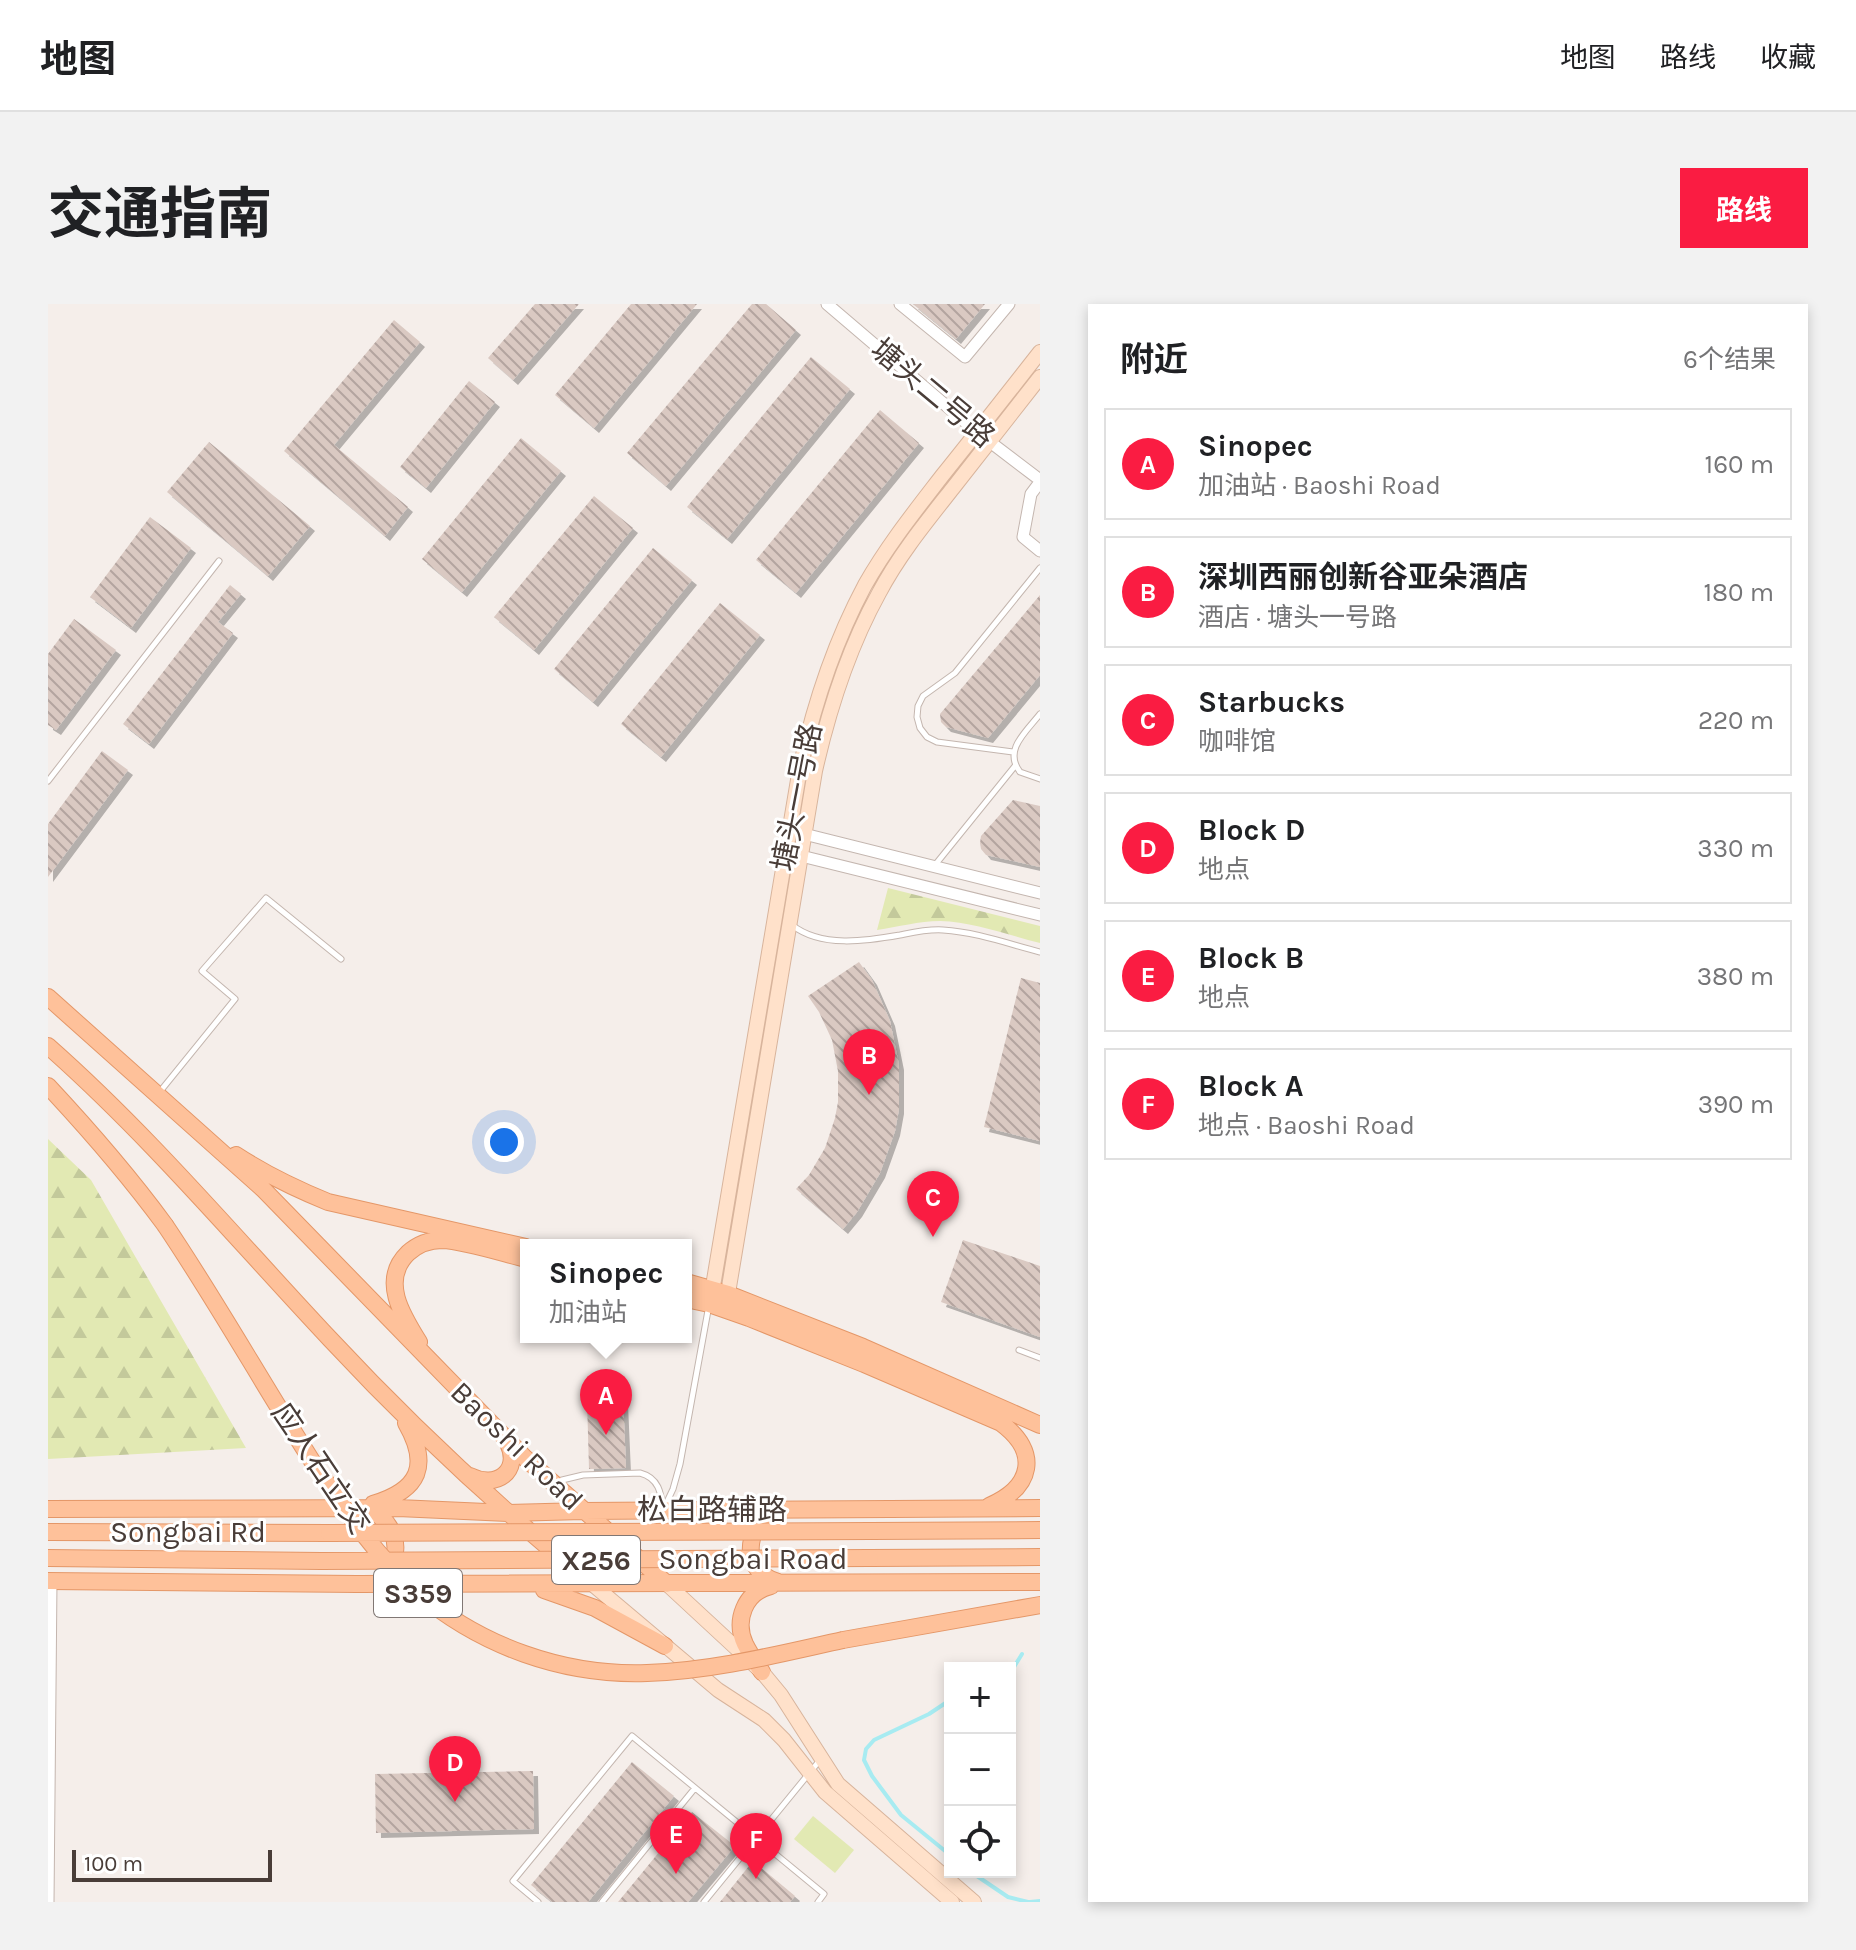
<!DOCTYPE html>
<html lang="zh">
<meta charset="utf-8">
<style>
:root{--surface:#fff;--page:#f2f2f2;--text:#202124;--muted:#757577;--line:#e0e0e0;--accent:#fa1c42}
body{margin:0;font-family:Karla,"Noto Sans SC",sans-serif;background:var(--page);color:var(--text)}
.controls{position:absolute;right:24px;bottom:24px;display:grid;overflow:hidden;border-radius:0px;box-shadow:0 4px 12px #0003}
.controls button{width:72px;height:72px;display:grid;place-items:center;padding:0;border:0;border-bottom:2px solid var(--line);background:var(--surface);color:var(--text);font:40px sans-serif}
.scale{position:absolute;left:24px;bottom:20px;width:200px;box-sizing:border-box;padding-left:8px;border:4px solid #493d38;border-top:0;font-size:22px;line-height:28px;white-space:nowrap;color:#493d38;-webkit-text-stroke:6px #fff;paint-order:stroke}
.you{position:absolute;left:456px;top:838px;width:28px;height:28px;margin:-20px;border:6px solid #fff;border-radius:50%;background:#1a73e8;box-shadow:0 0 0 12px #1a73e833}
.badge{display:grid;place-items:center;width:52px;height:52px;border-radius:50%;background:var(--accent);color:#fff;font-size:26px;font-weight:700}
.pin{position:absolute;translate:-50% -66px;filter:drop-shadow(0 2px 4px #0008)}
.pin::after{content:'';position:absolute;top:42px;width:28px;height:24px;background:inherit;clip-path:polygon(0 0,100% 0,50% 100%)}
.popup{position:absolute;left:472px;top:935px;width:172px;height:104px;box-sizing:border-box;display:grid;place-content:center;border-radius:0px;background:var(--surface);filter:drop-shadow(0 2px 6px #0005);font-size:26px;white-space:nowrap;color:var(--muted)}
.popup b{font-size:30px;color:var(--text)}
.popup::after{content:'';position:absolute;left:50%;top:100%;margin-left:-16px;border:16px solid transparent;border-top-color:var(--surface)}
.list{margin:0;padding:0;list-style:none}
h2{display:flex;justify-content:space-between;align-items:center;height:104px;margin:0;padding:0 32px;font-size:34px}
h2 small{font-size:26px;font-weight:400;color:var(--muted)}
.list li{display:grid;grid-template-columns:52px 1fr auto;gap:24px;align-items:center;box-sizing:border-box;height:112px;margin:0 16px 16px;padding:0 16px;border:2px solid var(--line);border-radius:0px}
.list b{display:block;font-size:30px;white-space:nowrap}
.list p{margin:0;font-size:26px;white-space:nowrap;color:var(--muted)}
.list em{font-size:26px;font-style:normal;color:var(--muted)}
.icon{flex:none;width:44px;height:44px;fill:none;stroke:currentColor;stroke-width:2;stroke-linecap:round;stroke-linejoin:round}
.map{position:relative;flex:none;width:992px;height:1598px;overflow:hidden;border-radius:0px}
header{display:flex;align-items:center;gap:48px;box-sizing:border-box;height:112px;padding:0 40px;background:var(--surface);border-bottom:2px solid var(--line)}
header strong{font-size:38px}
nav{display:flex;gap:44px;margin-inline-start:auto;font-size:28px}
.intro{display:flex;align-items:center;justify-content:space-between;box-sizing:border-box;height:192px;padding:0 48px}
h1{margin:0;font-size:56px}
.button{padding:20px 36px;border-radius:0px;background:var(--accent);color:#fff;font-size:28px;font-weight:700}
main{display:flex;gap:48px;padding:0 48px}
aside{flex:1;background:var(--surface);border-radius:0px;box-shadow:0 4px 12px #0003}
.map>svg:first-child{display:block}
.forest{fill:url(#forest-firs)}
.pitch{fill:#e2e9b3}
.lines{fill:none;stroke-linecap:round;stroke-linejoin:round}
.stream{stroke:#a7ebf1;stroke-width:4}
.building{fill:url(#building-back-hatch);filter:url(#shadow)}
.lane-casing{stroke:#c4b6af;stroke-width:7}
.street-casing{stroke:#c4b6af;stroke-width:13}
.secondary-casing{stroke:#d8b49c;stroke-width:16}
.primary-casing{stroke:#e49768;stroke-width:18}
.lane{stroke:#fff;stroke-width:5}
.street{stroke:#fff;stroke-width:11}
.secondary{stroke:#ffe1ca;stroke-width:14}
.primary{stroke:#fec19a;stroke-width:16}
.primary-bridge-casing{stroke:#e49768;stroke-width:18;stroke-linecap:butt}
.primary-bridge{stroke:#fec19a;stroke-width:16}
.labels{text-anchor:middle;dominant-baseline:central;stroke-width:6;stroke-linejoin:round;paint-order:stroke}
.shield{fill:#fff;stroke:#807774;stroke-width:2}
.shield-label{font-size:28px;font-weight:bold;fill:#493d38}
.street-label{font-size:30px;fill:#493d38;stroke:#fff}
</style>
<header>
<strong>地图</strong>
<nav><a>地图</a><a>路线</a><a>收藏</a></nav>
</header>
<div class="intro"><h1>交通指南</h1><a class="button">路线</a></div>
<main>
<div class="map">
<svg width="992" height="1598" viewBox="0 0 992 1598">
<defs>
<pattern id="forest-firs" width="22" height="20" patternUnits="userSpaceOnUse" patternTransform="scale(2)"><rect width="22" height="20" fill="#e2e9b3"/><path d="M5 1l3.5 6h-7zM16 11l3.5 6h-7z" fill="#c3c99b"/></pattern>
<pattern id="building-back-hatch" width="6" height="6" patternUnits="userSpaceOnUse" patternTransform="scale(2)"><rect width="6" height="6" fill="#dac9c2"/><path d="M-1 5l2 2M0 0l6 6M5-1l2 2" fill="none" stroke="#b3a49f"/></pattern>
<filter id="shadow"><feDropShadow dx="5" dy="5" stdDeviation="0" flood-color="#0004"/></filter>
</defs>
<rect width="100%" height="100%" fill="#f5eeea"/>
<path class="forest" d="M840,584L992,622V639C960,631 925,618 892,617C871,617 850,623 829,626Z
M0,835L43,876L198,1144L0,1155Z"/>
<path class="pitch" d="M765,1512L806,1546L787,1569L746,1535Z"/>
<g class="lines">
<path class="stream" d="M962,1365L966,1363L974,1350
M902,1396L881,1410L826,1436L818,1445L816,1456L824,1472L853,1511L902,1551
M923,1568L960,1593L980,1598
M982,1598L992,1597"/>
</g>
<path class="building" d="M487,0H531L465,76L440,54Z
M583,0H649L546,124L507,91Z
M704,0H718L748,26L618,182L579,149Z
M865,0H937L908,35Z
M346,16L372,38L286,141L360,203L337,232L236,147Z
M763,53L802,85L679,235L639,203Z
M421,77L447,98L378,184L352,163Z
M832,106L871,139L748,289L708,256Z
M473,134L513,167L414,288L374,255Z
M161,138L262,222L220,272L119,188Z
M546,192L585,224L486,346L446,313Z
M102,213L143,244L83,324L42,293Z
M605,244L644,276L545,398L506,365Z
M182,281L193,290L170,318L185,329L101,440L75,420Z
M992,291V371L940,434L898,423L893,418L892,410Z
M672,299L712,331L613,453L573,420Z
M26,315L68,346L8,426L0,421V350Z
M54,447L80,466L0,573V520Z
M965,496L992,502V563L938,551L933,545L932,539L933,532Z
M811,658L824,676L842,717L851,761V805L847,827L832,869L809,908L795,925L748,885L761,871L777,844L787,814L790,798V767L784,736L771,708L760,692Z
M973,674L992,679V837L936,823Z
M915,936L992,962V1033L893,998Z
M575,1095L578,1164L541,1165L539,1096Z
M584,1458L626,1492L540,1598H504L483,1581Z
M485,1467L486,1525L328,1529L327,1470Z
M644,1508L687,1542L640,1598H570Z
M705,1557L747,1592L742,1598H672Z"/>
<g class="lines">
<g class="lane-casing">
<path id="lane" d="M992,410C978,428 955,446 972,468L992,475
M965,448L889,438L879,433L872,424L869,413L870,402L875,392L907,369L992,264
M0,477L171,257
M887,561L967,462
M744,621C773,644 818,637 852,631C867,628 880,625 895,626C928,628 961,640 992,648
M110,790L187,695L154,667L218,594L293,655
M971,1046L992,1054
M510,1177L535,1171L592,1169C611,1174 613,1189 615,1205
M617,1202L625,1185L632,1160L661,1001
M490,1598L465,1577L584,1432L776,1590L770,1598
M554,1598L647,1484
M656,1598L772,1456"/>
</g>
<g class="street-casing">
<path id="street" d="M779,0L929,128L992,176
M852,0L917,53L961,0
M992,178L983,190L975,233L992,247
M752,529L992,589
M737,548L992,611
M0,1598L3,1277"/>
</g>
<g class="secondary-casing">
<path id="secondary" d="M663,994L752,464C766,400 786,339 817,281C839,242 867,207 894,172C927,131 959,90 992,48
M678,1001L767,467C781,405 800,345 831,289C851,251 879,217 905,184C934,147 963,110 992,73
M543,1279L670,1386L716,1416L736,1436L777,1488L904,1598
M619,1280L714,1368L733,1391L790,1480L926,1598"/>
</g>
<g class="primary-casing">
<path id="primary" d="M0,693L215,885L477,1154L619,1280
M0,742C102,832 189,936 282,1035C363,1122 451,1204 543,1279
M0,782C42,827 81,872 117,921
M188,851C217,870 248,885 280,898L478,943
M638,978L680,990L815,1043L992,1121
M638,995L661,1000L701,1014L816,1060L953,1119C992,1148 985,1183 941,1202
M371,1038C354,1011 332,976 360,949C370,940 381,936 394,936C417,937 454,949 478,955
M422,1172C448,1185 473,1168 460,1139
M325,1200C372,1186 382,1161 358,1119
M0,1205L350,1204L460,1209L535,1207L992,1204
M319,1205C344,1215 357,1243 339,1266
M713,1218C695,1240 701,1270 730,1278
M823,1227L992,1226
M0,1228L281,1229
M0,1254L273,1257
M822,1254L992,1253
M0,1277L309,1280L992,1278
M496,1286L547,1304L617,1342
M795,1336L992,1301
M714,1368C708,1359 702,1350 697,1340C686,1316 697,1288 723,1282"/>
</g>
<use href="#lane" class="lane"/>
<use href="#street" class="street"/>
<use href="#secondary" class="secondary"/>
<use href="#primary" class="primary"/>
<g class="primary-bridge-casing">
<path id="primary-bridge" d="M117,921C169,998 214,1079 264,1157C295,1203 328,1253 370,1289C433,1342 515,1372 599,1369C665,1367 731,1350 795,1336
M281,1229L823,1227
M273,1257L822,1254"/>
</g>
<use href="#primary-bridge" class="primary-bridge"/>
</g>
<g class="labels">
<g class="shield">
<rect x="504" y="1232" width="88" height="48" rx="6"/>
<rect x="326" y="1265" width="88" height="48" rx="6"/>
</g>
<g class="shield-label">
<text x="548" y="1256">X256</text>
<text x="370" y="1289">S359</text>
</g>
<g class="street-label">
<text transform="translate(885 89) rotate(40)">塘头二号路</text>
<text transform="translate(749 493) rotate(-79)">塘头一号路</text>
<text transform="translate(469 1142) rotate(44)">Baoshi Road</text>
<text transform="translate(273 1164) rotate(56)">应人石立交</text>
<text x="664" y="1206">松白路辅路</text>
<text x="140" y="1228">Songbai Rd</text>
<text x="705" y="1255">Songbai Road</text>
</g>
</g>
</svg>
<div class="controls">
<button>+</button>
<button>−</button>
<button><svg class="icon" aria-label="locate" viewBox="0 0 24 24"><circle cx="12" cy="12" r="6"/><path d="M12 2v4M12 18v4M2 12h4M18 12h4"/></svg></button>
</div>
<div class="scale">100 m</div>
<div class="you"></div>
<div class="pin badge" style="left:558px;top:1131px">A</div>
<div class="popup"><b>Sinopec</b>加油站</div>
<div class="pin badge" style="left:821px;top:791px">B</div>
<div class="pin badge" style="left:885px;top:933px">C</div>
<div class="pin badge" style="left:407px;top:1498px">D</div>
<div class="pin badge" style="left:628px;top:1570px">E</div>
<div class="pin badge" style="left:708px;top:1575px">F</div>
</div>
<aside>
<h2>附近<small>6个结果</small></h2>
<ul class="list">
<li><span class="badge">A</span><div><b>Sinopec</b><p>加油站 · Baoshi Road</p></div><em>160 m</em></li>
<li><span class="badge">B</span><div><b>深圳西丽创新谷亚朵酒店</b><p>酒店 · 塘头一号路</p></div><em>180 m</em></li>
<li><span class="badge">C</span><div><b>Starbucks</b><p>咖啡馆</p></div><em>220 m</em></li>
<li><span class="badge">D</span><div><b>Block D</b><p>地点</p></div><em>330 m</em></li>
<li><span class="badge">E</span><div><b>Block B</b><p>地点</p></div><em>380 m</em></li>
<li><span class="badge">F</span><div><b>Block A</b><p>地点 · Baoshi Road</p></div><em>390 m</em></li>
</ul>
</aside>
</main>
